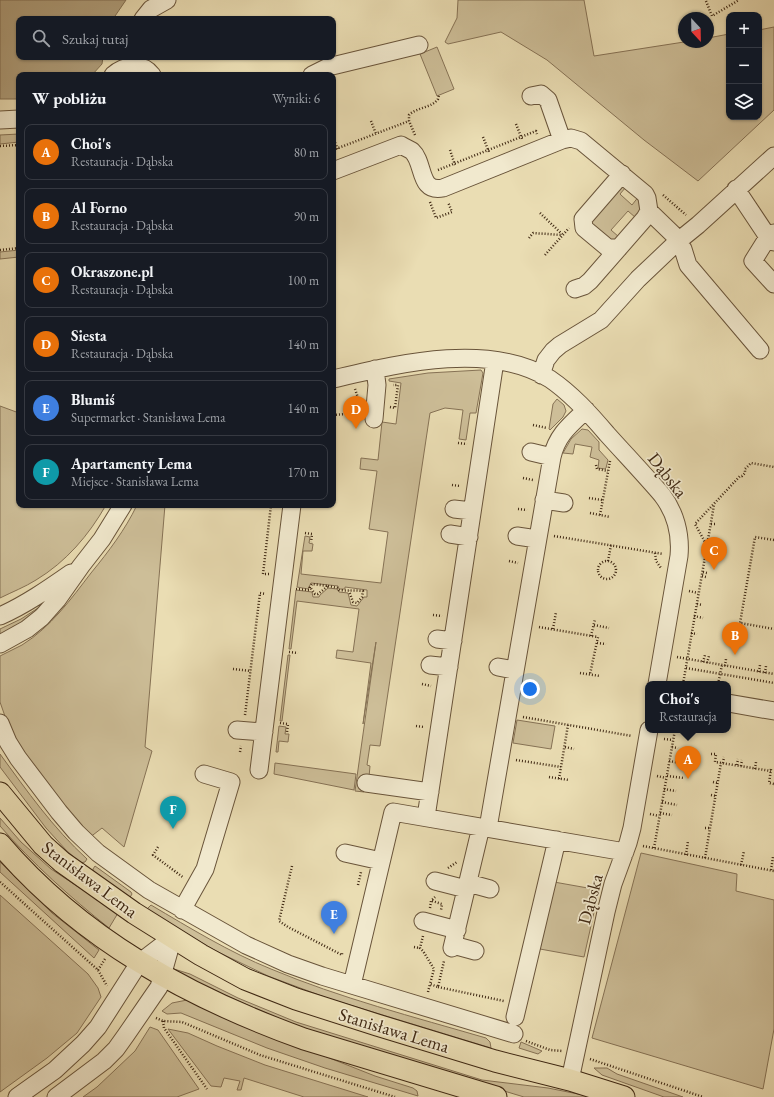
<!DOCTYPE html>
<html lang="pl">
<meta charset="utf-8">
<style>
:root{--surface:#171b24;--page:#20242c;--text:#f1f3f6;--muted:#9ea1a6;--line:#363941;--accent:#c59692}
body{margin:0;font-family:"EB Garamond",serif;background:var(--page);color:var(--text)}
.controls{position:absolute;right:12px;top:12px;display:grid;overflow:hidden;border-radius:8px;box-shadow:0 1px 3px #0004}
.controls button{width:36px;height:36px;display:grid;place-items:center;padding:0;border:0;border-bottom:1px solid var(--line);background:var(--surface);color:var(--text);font:20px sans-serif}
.compass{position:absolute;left:678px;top:12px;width:36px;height:36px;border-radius:50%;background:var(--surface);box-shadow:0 1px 3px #0004;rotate:158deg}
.you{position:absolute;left:530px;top:689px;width:14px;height:14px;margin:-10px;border:3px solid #fff;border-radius:50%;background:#1a73e8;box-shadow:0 0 0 6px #1a73e833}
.badge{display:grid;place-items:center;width:26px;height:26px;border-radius:50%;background:var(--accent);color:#fff;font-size:13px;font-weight:700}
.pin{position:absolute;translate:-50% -33px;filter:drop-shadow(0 1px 2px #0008)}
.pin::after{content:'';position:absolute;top:21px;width:14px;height:12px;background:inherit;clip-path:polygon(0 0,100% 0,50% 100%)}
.popup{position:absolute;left:645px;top:681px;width:86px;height:52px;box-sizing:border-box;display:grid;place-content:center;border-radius:8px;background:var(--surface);filter:drop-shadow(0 1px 3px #0005);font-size:13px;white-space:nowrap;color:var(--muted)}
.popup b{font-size:15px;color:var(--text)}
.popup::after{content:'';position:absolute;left:50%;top:100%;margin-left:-8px;border:8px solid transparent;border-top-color:var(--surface)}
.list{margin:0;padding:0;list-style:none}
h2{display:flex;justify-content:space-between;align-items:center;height:52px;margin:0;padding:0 16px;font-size:17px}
h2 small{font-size:13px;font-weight:400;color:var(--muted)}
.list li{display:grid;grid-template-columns:26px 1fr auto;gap:12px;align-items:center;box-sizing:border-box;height:56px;margin:0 8px 8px;padding:0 8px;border:1px solid var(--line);border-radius:8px}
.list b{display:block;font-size:15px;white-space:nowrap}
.list p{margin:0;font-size:13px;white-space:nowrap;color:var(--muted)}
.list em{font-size:13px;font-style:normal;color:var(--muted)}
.icon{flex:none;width:22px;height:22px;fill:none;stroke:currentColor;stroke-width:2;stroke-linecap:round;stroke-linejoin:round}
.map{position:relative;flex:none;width:774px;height:1097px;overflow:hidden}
.search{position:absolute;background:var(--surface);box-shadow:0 1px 3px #0004;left:16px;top:16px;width:320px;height:44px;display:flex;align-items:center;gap:10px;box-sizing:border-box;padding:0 14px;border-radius:8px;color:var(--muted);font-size:15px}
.panel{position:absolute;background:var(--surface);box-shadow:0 1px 3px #0004;left:16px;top:72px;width:320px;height:436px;border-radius:8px}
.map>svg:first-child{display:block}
.green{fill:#cdbe98;stroke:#867255}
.water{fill:#b09f7c;stroke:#826f52}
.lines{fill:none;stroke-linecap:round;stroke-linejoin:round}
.minor-casing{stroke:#69543a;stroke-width:19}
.major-casing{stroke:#3e2712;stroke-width:23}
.path{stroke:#3e2712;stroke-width:2.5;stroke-dasharray:1 2;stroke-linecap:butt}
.minor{stroke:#f1e9ce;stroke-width:17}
.major{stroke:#eaddb3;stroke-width:21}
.labels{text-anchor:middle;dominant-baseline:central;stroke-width:3.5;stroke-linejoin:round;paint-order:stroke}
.street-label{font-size:18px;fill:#3e2712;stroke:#f1e9ce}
</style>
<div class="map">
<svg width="774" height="1097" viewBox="0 0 774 1097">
<rect width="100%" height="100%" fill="#eaddb3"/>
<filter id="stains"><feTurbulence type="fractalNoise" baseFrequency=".005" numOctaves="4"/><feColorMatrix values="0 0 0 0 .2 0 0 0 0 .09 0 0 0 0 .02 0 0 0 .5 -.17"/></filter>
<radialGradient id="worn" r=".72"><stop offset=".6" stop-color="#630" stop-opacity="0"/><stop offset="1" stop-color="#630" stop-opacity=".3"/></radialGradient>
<path class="green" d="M458,0H584L594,56L684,42H708V38L729,34V117H759V30L774,27V110L698,181L644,140L547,60L501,32L448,44L445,42L457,18Z
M437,47L454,89L437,96L420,54Z
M19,134V142L0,144V135Z
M620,181L626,187L620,194L621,195L632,205L639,196L643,206L636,218L628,211L611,230L619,237L613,241L594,233L589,218Z
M19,250V257L0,259V252Z
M481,370L483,373L476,413H470L466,440L459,439L463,410L445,408L430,413L380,746L370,745L367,765L370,766L369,777H366L364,792L355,791L376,642L363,724L371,663L336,658L337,650L353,652L359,609L297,601L291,649H289L296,590L312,592L313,597H319L320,595L328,588L337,589L339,592L348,593L351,605L357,606L364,597H367V590L345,587V589H339L338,586L311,583L308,589L297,587L305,536L310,537L309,543L313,544L312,551H303L301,574L381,583L388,532L369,529L377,471L360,469L361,458L378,460L382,422L396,424L401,383L389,381V379L428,373Z
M557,399L564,405L566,411L563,417L550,430L549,429L553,404Z
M0,406L19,413V505H106C89,535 66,562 36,580C25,587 12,592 0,598Z
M582,429L588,430L599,442V450L608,460L606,468L605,469L598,468L599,460L590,457L592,447L575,444L573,454L563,453L571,439Z
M137,505H165L145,747L152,751L124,847L102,828L89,838L14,742L0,702V656C7,652 15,649 22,645C51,627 71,599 91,573C109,551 125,530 137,505Z
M38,608L39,609L22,625L0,638V629L21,619Z
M288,655H290L282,721H280Z
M517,720L555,726L551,749L513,743Z
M279,726L286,727L285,734H289L288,742L279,741L278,752H276Z
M0,754C27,791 53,828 87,859L85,862L80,863L66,850L46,828L0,767Z
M275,763L356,774L354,790L274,774Z
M0,818L21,842L51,869L118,913L109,928C70,897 33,864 0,826Z
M641,853L737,874L736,891L774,900V1029L763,1089L592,1038Z
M0,862L52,913L99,950L94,958L0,872Z
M95,866L131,892L132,894L129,899L93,874V869Z
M554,882L599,890L584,957L540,949Z
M0,895L88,974L98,988L101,997L77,1033L47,1058L0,1092Z
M151,905C190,928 229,952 271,969C340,998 414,1017 486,1038L490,1042L491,1048L327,998L268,976L216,951L146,910Z
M174,969L190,974L238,998L296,1022L482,1080L548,1088L593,1097H524L329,1038L303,1029L190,980Z
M187,1000L192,1001L246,1025L375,1076L413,1088L417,1091L418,1096L325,1068L267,1048L181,1013L167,1014L162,1011L172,1003Z
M150,1027L158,1030L199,1089L177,1097H83L97,1087L135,1051Z
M168,1029L188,1033L217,1046L265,1065L368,1097H304L244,1078L241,1090H237L240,1081L224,1078L221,1087L211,1086Z
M521,1042L542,1051L538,1054L519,1048Z
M594,1068H607L617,1074L683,1097H664L602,1075Z"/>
<path class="water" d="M0,0H126L113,19H19V57H103L102,64L92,75H19V99H0Z"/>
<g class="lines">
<g class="minor-casing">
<path id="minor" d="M143,19L151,9L167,0
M113,75C124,65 142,62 152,75
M312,75L328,67L419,45
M531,96L541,94L548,100L562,140
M0,120L19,119
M333,171L401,145C404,147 409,149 412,151C425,163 418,193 443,188L562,140L571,138L581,141L645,194L647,198L649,211L679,240
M736,189L768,237L774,242
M774,233L768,237L753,261L774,284
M677,242L683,249L688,265L760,350
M619,248H608L584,228L583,219L622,174
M575,289L584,286L590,281L645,218L649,211
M541,375L546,360L553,351L560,345L601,320L638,279L677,242L698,225L774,156
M333,379C398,364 489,341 550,379C572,394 590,414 607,434C625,454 644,474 662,495C675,512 681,534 679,556L657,684
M374,419L377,385L375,369
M531,452L552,457
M544,500L564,503
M454,509L472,511
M450,534L469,537
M517,536L537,539
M0,616C25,605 48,589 71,573
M437,639L453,641
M0,644L27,629L42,617L57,600L81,566L102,539L123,505
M430,665L449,667
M498,667L514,670
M728,703L774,711
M0,723L8,742L18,758L59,812L76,832L98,853L149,890L246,945L288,964L322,976L514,1034
M237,730L264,732
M259,770L292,505
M366,783L430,792
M426,817L495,361
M488,828L552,457C557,435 570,425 586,410
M345,853L381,861
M435,881L466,889
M468,883L490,889
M182,910L205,869L231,782L204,774
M423,921L457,930
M453,945L475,951
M452,948L481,827
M352,985L393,812L625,852
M515,1017L557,840
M570,1080L606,912L613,884L628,843L632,828L649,730
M17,1097L55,1070L83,1044L98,1027L139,963L173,937
M56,1097L104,1061L116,1049L126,1035L159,987L173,937"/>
</g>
<g class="major-casing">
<path id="major" d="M0,793L43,845L62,862L134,913L201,955L245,979L296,999L377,1025L495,1061L570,1080L624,1097
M0,844C81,939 188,997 304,1039L496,1097"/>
</g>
<path class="path" d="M706,1L712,16L739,0
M371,121L376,134
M516,124L522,139
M415,135L409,121V115C417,107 432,108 438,99L439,95
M333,137L338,150
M483,137L489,152
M0,146L19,145
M333,150L409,121
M450,150L455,165
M438,170L536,131L537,134
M663,195L686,215
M430,202L436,218L452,212L448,202
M540,213L562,234
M529,238L533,233L562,235
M0,250L19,248
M545,255L569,228
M355,389L358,398
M390,407L395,408L398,385H393
M333,415L358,413
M533,425L547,428
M458,443L467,444
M596,465L597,469L608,471
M523,478L533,480
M452,485L460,486
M589,498L602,500
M518,509L527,510
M590,513L610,517
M600,515L610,461
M711,524H716
M305,533L312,534L311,542
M554,536L663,554
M774,540L755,537L740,623L774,629
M716,544L705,542L695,524L740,476H742L745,473V469L751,463L774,467
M655,553L656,561L661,568
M705,558L710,559
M509,561L518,563
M608,561L611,545
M598 570a9 9 0 1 1 18 0a9 9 0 1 1-18 0Z
M703,572L707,573
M269,574H263L271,505
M702,576L706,577
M328,586L338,588L339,590C348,591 355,590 363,591L362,597L357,603L353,602L349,591
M296,589L309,590L310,587L315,594H318L328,586L312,584L310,587
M689,591L698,593
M697,604L702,605
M433,615L442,616
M694,616L703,618
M594,625L609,628
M539,627L598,637L590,674
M553,629L556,612
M691,633L697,634
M591,636L595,619
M597,643L606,644
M289,652L298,653
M677,657L774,674
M703,662L705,655
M707,663L709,656
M725,666L726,659
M686,668L774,683
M233,669L251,671
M759,672L760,665
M580,673L600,676
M765,673L766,666
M422,684L431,686
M683,684L714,505
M718,684L722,665
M245,715L260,593L266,594
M523,717L632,736
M280,723L288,724L287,732
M416,726L424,727
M664,739L673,740
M565,747L574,749
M672,747L678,748
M240,752L241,746
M711,754H716L715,762L771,771
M516,760L561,767
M669,761L681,763
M723,763L724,757
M737,765L738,759
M741,766L742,760
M755,769L756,762
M771,769L769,783L774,784
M657,776L666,778
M667,776L684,778
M549,777L569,780
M559,779L568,725
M713,782L718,783
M664,789L676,791
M711,795L716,796
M662,802L677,805
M660,813L672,815
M650,814L659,816
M705,828H710
M643,846L774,871
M158,847L153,855L184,878
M654,848L675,730
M686,855L688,841
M705,858L721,763
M741,865L744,851
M292,866L279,921L288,927L342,955V952
M448,868L457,862
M771,870L773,857
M0,882L98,970L107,986
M358,885L361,872
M432,901L442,904L441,910
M430,908L431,901L435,897
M423,936L420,948L423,951L434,969L430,984
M414,947L420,948
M98,970L105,959
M438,987L504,1001
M428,992L430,984L438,987L444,961
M156,1018L163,1021L182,1022L260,1055L395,1097
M163,1021L164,1028L207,1089
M526,1041L550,1050L562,1051
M590,1059L703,1097"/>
<use href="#minor" class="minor"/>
<use href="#major" class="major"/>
</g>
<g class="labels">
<g class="street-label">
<text transform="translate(668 475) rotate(52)">Dąbska</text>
<text transform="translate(90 879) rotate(37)">Stanisława Lema</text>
<text transform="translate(590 899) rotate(-75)">Dąbska</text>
<text transform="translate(394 1030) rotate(17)">Stanisława Lema</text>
</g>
</g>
<rect width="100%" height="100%" filter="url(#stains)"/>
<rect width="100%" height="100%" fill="url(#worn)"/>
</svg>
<div class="controls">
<button>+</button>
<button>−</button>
<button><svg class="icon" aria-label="layers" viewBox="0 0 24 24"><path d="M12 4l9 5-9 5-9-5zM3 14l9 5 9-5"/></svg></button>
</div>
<svg class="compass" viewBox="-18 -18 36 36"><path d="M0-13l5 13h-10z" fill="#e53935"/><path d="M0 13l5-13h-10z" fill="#9ea1a6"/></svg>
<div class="you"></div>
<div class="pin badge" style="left:688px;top:779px;background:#e8710a">A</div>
<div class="popup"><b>Choi's</b>Restauracja</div>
<div class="pin badge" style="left:735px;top:655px;background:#e8710a">B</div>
<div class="pin badge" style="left:714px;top:570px;background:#e8710a">C</div>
<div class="pin badge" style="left:356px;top:429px;background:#e8710a">D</div>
<div class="pin badge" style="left:334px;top:934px;background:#3f7fe0">E</div>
<div class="pin badge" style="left:173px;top:829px;background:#0f9aa8">F</div>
<div class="search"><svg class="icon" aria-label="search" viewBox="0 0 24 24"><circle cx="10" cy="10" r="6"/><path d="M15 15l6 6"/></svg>Szukaj tutaj</div>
<section class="panel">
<h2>W pobliżu<small>Wyniki: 6</small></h2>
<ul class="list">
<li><span class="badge" style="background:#e8710a">A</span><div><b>Choi's</b><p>Restauracja · Dąbska</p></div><em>80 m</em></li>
<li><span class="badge" style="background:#e8710a">B</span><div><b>Al Forno</b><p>Restauracja · Dąbska</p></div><em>90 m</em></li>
<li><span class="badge" style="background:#e8710a">C</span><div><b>Okraszone.pl</b><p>Restauracja · Dąbska</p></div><em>100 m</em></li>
<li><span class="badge" style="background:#e8710a">D</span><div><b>Siesta</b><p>Restauracja · Dąbska</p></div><em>140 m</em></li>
<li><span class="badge" style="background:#3f7fe0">E</span><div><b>Blumiś</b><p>Supermarket · Stanisława Lema</p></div><em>140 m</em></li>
<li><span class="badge" style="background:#0f9aa8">F</span><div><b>Apartamenty Lema</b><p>Miejsce · Stanisława Lema</p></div><em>170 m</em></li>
</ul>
</section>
</div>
